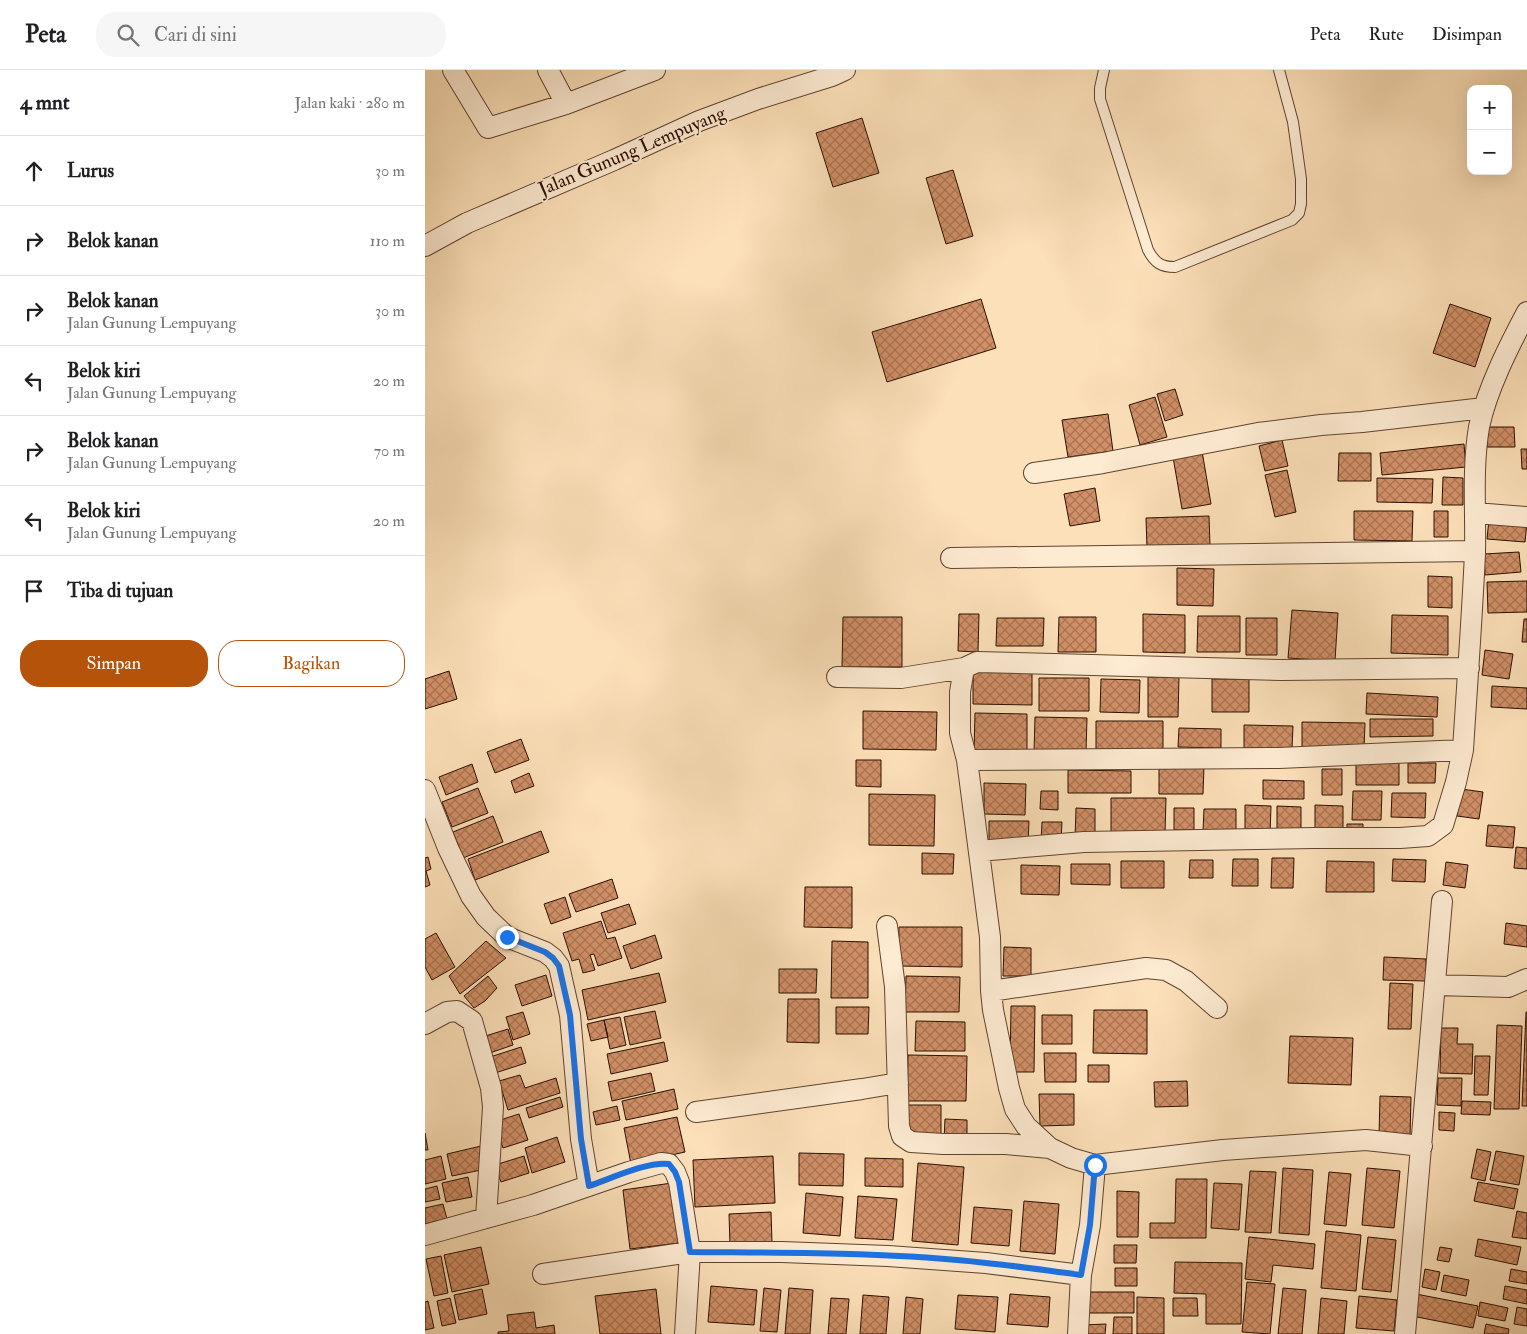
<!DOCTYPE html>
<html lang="id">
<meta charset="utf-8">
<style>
:root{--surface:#fff;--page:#f6f6f6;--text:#202124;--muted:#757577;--line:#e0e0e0;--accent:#b45309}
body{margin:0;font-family:"IM FELL Double Pica",serif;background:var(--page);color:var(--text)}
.controls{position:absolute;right:15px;top:15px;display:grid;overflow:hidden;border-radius:10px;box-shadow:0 5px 20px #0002}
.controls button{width:45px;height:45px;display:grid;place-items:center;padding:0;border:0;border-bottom:1px solid var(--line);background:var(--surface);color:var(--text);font:25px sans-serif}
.stop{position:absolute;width:15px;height:15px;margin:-11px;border:4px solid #1a73e8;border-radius:50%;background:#fff}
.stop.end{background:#1a73e8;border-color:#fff;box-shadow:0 1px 5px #0008}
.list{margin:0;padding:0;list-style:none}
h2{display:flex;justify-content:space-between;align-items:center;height:65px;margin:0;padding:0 20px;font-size:21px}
h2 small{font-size:16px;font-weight:400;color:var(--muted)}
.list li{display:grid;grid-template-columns:32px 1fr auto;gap:15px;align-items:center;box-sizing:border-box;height:70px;padding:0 20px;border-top:1px solid var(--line)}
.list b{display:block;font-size:19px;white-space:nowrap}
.list p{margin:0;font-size:16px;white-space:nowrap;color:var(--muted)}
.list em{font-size:16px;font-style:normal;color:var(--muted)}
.actions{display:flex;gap:10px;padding:15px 20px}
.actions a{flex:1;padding:11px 0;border:1px solid var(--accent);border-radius:20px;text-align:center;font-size:18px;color:var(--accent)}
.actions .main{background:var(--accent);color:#fff}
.icon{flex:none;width:28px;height:28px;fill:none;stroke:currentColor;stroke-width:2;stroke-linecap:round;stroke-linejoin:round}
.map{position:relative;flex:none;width:1102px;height:1264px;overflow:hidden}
header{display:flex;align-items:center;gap:30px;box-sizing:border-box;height:70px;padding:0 25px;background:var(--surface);border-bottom:1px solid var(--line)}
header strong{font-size:24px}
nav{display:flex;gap:28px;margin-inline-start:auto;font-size:18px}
.search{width:350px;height:45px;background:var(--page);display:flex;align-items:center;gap:12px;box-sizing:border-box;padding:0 18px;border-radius:20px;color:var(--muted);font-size:19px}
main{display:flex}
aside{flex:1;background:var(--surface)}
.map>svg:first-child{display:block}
.building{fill:url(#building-cross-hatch);stroke:#2c0f00}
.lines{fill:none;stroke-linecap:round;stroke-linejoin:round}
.lane-casing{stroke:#60432e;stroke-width:12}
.street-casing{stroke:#60432e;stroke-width:22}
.lane{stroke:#fdebd2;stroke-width:10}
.street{stroke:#fdebd2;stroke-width:20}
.route{stroke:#1a73e8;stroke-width:6}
.labels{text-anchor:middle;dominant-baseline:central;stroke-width:4;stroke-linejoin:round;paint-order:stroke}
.street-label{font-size:19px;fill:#2c0f00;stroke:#fdebd2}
</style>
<header>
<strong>Peta</strong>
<div class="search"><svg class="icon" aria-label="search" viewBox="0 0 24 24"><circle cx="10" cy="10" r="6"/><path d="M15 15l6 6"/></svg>Cari di sini</div>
<nav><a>Peta</a><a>Rute</a><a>Disimpan</a></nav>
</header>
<main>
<aside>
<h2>4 mnt<small>Jalan kaki · 280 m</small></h2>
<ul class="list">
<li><svg class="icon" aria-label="ahead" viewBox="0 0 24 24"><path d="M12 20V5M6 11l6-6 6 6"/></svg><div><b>Lurus</b></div><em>30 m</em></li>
<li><svg class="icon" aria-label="right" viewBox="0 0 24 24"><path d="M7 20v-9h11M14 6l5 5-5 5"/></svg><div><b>Belok kanan</b></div><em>110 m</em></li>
<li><svg class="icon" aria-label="right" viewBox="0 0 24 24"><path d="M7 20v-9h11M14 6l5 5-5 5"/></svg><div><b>Belok kanan</b><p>Jalan Gunung Lempuyang</p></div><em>30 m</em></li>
<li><svg class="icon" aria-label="left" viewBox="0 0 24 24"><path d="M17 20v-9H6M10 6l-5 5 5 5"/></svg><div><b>Belok kiri</b><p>Jalan Gunung Lempuyang</p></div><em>20 m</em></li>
<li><svg class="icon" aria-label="right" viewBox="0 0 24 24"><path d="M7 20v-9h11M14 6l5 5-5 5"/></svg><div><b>Belok kanan</b><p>Jalan Gunung Lempuyang</p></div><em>70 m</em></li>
<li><svg class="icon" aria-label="left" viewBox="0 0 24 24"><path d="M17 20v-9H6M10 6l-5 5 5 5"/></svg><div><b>Belok kiri</b><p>Jalan Gunung Lempuyang</p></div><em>20 m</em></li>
<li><svg class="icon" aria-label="arrive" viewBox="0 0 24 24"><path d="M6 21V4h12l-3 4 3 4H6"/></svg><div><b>Tiba di tujuan</b></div></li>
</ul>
<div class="actions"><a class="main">Simpan</a><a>Bagikan</a></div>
</aside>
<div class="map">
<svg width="1102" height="1264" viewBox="0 0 1102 1264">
<defs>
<pattern id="building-cross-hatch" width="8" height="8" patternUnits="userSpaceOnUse" patternTransform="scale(1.25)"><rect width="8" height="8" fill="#d19067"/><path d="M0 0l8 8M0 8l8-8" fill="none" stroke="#aa7452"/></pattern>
</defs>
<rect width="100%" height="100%" fill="#fce0b9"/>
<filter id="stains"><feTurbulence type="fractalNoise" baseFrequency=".004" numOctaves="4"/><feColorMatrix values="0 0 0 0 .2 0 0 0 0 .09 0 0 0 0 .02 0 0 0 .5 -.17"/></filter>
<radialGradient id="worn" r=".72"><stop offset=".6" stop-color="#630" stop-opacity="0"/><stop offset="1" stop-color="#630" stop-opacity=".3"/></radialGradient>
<path class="building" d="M437,48L454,103L408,117L391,63Z
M528,100L548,166L521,174L501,108Z
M556,229L571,278L462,312L447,262Z
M1025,234L1066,248L1050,297L1008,283Z
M750,319L758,345L740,351L732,324Z
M730,327L742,367L715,375L704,335Z
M683,344L688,381L643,387L637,350Z
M1061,357H1089L1090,377H1062Z
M857,370L863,396L840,401L834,376Z
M1039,374L1041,397L957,405L955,383Z
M1096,379H1102V399H1097Z
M777,381L786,434L757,439L748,387Z
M914,383H946V411H913Z
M862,400L871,442L850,447L840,405Z
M1018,407L1038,408V435H1017Z
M952,408L1008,409L1007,433L952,432Z
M670,418L675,451L645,456L639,424Z
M929,441H988L987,471L929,470Z
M1009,441H1023V467H1009Z
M784,446L785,476L722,478L721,448Z
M1064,449L1102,452L1100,472L1062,469Z
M1094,482L1096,502L1060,505L1059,484Z
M752,498L789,499L788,536L752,535Z
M1003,506L1027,507V538L1003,537Z
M1102,511V542L1063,543L1062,512Z
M867,540L913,543L910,591L863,588Z
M534,544H554L553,582L533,581Z
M718,544L760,545V583L718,582Z
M967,545L1023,546V585L966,583Z
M773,546H815V582H772Z
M418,547H477V597H417Z
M634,547H671V582H633Z
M572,548H619L618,576H571Z
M821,548H852V585H821Z
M1099,549H1102V572H1097Z
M1060,580L1088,584L1084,609L1057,605Z
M548,598L607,599V635L548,634Z
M24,601L32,629L0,639V609Z
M723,607H754L753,647H723Z
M614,608H664V641H614Z
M676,609L715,610L714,643L675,642Z
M787,609H824V642H787Z
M1067,616L1102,618V639L1066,637Z
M942,623L1013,627L1012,647L941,644Z
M438,641L512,642L511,680L438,679Z
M550,643L602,644V684H549Z
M610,647L662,648L661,682H609Z
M945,649H1008V666L945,667Z
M671,651H738V684H671Z
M877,652L940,653L939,679L877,678Z
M819,655L868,656L867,678H819Z
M754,658L796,659V678L753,677Z
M96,669L104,690L70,703L62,682Z
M431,690H456V717L431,716Z
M931,692H974V715H931Z
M983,693H1011L1010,713H983Z
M47,694L53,712L21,725L14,707Z
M734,696H779L778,724H734Z
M897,699H917V725H897Z
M643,700L706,701V723H643Z
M104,703L109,716L90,723L86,711Z
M838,710L879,711V729H838Z
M559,713L601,714L600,745L559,744Z
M53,718L63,743L27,757L17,732Z
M1036,719L1058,722L1054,749L1032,746Z
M616,721H633V740L615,739Z
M928,721H957L956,750H927Z
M967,723H1001L1000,748L966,747Z
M444,724L510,725L509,776L444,775Z
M686,728H741L740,763L686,762Z
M820,735L846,736L845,765L820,764Z
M890,735L918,736V762H890Z
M852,736L876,737V764H852Z
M651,738L670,739V770L650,769Z
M749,738H769V760H749Z
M779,739H811V761H778Z
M68,746L78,772L38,788L28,762Z
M564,751H604L603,774L564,773Z
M617,752H637L636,770H616Z
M922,754H938V765L922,764Z
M1063,755L1090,757L1088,778L1061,776Z
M116,761L124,782L50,810L43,789Z
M1091,777L1102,778V799L1089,798Z
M497,783L529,784L528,804H497Z
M3,787L6,799L1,801L5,815L0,817V788Z
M847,788H869L868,818H846Z
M808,789H833V816H807Z
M968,789L1001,790L1000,812L967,811Z
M765,790H788V808H764Z
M696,791H739V818H696Z
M902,791L949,792V822H901Z
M1021,792L1043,795L1040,818L1018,815Z
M646,794H685V815L646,814Z
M596,795L635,796L634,825L596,824Z
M187,809L193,828L151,842L144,824Z
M380,817H427V858L379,857Z
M140,827L146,847L126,854L119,834Z
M204,834L211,854L183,863L176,843Z
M176,851L182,869L190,867L197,888L173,896L169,884L165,885L170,900L158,903L154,889L147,891L138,863Z
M1081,853L1102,856V877L1079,874Z
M474,857H537V897L473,896Z
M11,863L30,897L7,910L0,897V869Z
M230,865L237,888L206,899L198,876Z
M61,871L81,888L35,924L24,906Z
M407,871L443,872V928H406Z
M579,877L606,878V906H578Z
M959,887L1001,889V911L958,910Z
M354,899H392L391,923H354Z
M234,903L241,932L163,950L157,920Z
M121,905L127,926L97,936L90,915Z
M63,906L72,918L60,931L49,938L39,926Z
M481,906L535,907L534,942H480Z
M965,913L988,914L986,959H963Z
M363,929H394V973L362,972Z
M586,936H610L609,1002H585Z
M411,937H444L443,964H411Z
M669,940H722V984L668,983Z
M230,941L236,968L205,975L199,947Z
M98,942L105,964L88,970L81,947Z
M1101,942H1102V1036H1097Z
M617,945H647V974H617Z
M195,947L201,975L185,979L179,950Z
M179,950L183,967L166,971L162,954Z
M491,951L540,952V981H490Z
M1072,955L1097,956L1094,1039H1069Z
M1016,958H1033L1032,974H1048L1047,1004L1015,1003Z
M83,959L88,975L59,985L54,968Z
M865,966L928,968L926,1015L863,1013Z
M239,972L243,991L186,1004L182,984Z
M96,977L101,993L64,1005L59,989Z
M619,983H651V1012H620Z
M483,985L542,986L541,1031H482Z
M1050,986H1065L1063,1025H1049Z
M663,995H684V1012H663Z
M226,1003L230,1021L187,1031L183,1012Z
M95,1005L100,1018L131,1008L135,1023L83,1040L74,1011Z
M1013,1008H1037L1036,1036L1012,1035Z
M762,1011L763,1036L730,1037L729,1012Z
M249,1019L253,1039L201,1050L197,1031Z
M614,1024H649V1055L615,1056Z
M955,1026L986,1027L985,1067L954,1066Z
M135,1027L138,1037L104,1048L101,1038Z
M1037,1031L1066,1032L1065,1045L1036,1044Z
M482,1035H516V1066H482Z
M192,1036L195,1050L171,1055L168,1042Z
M1014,1042L1030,1043L1029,1061L1014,1060Z
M94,1044L103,1070L78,1078L69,1052Z
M252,1047L260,1082L206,1094L199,1058Z
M520,1049L542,1050V1070H519Z
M0,1063L3,1080H0Z
M132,1067L140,1092L107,1103L100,1078Z
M56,1076L61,1099L27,1106L22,1084Z
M1052,1079L1066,1082L1060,1111L1046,1108Z
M1071,1081L1099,1086L1094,1115L1065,1110Z
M374,1083L419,1084L418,1116L374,1115Z
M16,1086L21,1109L0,1114V1090Z
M99,1086L104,1103L76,1112L70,1095Z
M348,1086L350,1133L270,1137L268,1090Z
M440,1088L478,1089V1117L440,1116Z
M493,1093L539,1097L533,1175L487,1171Z
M858,1098L888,1100L884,1165L854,1163Z
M942,1098L975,1101L969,1158L937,1155Z
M825,1101L851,1102L846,1163L820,1162Z
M904,1102L926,1104L921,1156L899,1154Z
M43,1107L47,1127L21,1132L17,1113Z
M751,1109H782L781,1168H725V1153H750Z
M1053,1112L1093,1119L1089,1139L1049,1131Z
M247,1113L254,1173L205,1179L198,1120Z
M789,1113L817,1114L814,1160L786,1158Z
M12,1116L15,1129L0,1132V1119Z
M692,1121L714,1122L713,1167H692Z
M381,1123L418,1127L415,1166L378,1163Z
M433,1126L472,1129L468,1170L430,1168Z
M599,1131L634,1134L630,1184L595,1181Z
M18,1134L22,1149L0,1154V1138Z
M549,1137L587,1140L584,1176L546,1173Z
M1092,1141L1102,1143V1169L1087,1167Z
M346,1142L347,1173L305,1175L304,1144Z
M901,1161L936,1165L931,1221L896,1218Z
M824,1167L890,1174L888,1199L848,1195L846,1212L820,1209Z
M943,1167L971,1170L966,1222L937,1219Z
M1053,1169L1096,1177L1092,1195L1050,1186Z
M689,1175H712L711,1193H689Z
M56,1177L64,1214L27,1222L19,1185Z
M1015,1177L1027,1179L1024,1192L1012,1190Z
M16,1186L23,1223L9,1226L1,1189Z
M750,1192L817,1193L816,1254H781V1224L749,1223Z
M690,1198H712V1216H690Z
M1000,1199L1015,1202L1011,1220L997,1217Z
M1086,1199L1102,1202V1214L1084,1211Z
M1019,1205L1044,1210L1041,1226L1016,1221Z
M822,1212L850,1214L845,1264L817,1262Z
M286,1216L332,1220L329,1255L283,1252Z
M1080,1216L1102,1220V1234L1078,1229Z
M339,1218L356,1220L352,1262L335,1261Z
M364,1218L388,1220L385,1264H360Z
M858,1218L881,1220L877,1264H853Z
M57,1219L62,1244L34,1250L29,1225Z
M231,1219L236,1264H175L170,1226Z
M663,1222H709V1243H663Z
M585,1224L625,1227L623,1257L582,1254Z
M991,1224L1053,1236L1048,1258L987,1246Z
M438,1225L464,1227L461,1264H435Z
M533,1225L573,1227L570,1262L530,1259Z
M934,1226L972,1230L969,1261L931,1258Z
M481,1227L498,1229L495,1264H478Z
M712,1227L739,1228V1264H712Z
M25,1228L31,1253L17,1256L12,1231Z
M406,1228L424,1229L421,1264H403Z
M748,1228H772L773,1246H748Z
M896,1228L922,1231L919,1264H893Z
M3,1231L9,1258L0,1260V1232Z
M1055,1232L1083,1238L1080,1251L1053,1246Z
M1092,1237L1102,1239V1256L1089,1254Z
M109,1242L111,1258L129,1255L130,1264H73V1262L84,1261L82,1245Z
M689,1247H707V1264H688Z
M681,1254L680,1264H658V1255Z
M1061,1254L1084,1259L1083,1264H1059Z"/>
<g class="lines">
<g class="lane-casing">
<path id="lane" d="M679,0L675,18V29L723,180C730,193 736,197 750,197L867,150L874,143L876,134V109L868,52L854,0"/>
</g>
<g class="street-casing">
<path id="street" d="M28,0L63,58L141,34L230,0
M123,0L141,34
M0,176L42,153L189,90L274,51L333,29L407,6L420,0
M609,403L678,393L833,363L896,355L937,352L1059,338
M1050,443L1102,447
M526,488L1050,481
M539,598L535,622V663L542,690L565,867L566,921L568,940L584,1018L590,1039L601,1056L625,1078L646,1088L670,1095L798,1080L941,1070L997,1076
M412,607L476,608L539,598L552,592L856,600L1044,598
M542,690L854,688L1038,680
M0,720L23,778L46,826L61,847L82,867L120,882L128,888L134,896L145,945L156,1069L164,1116
M554,781L659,772L889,768H975L1003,766L1018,755L1031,712L1038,680C1042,615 1047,549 1050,483C1051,441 1047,399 1054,357C1062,319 1084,276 1102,242
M462,856L470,917L474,1056L477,1066L486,1072L518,1074H581L625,1078
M1011,915L1083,917L1102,909
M566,921L721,898L741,900L761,911L792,938
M0,954L22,942L32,941L47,951L66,1018L68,1037L61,1148
M271,1042L437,1019L473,1013
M0,1165L108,1135L204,1102L236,1093L244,1094L250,1102L254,1112L265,1182L260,1264
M118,1204L265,1182H357L463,1186L561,1193L656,1205
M653,1264L656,1205L665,1155L670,1095
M980,1264L1017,831"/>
</g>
<use href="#lane" class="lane"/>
<use href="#street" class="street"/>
</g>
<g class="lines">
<path class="route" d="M82,867L120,882L128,888L134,896L145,945L156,1069L164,1116C185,1109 223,1091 244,1094L250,1102L254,1112L265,1182C363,1183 463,1182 561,1193C593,1196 624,1201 656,1205L665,1155L670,1095"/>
</g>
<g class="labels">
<g class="street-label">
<text transform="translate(207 81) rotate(-23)">Jalan Gunung Lempuyang</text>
</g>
</g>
<rect width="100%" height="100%" filter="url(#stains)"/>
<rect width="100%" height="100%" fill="url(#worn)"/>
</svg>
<div class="controls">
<button>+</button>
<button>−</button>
</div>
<div class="stop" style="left:670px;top:1095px"></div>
<div class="stop end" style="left:82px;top:867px"></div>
</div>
</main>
